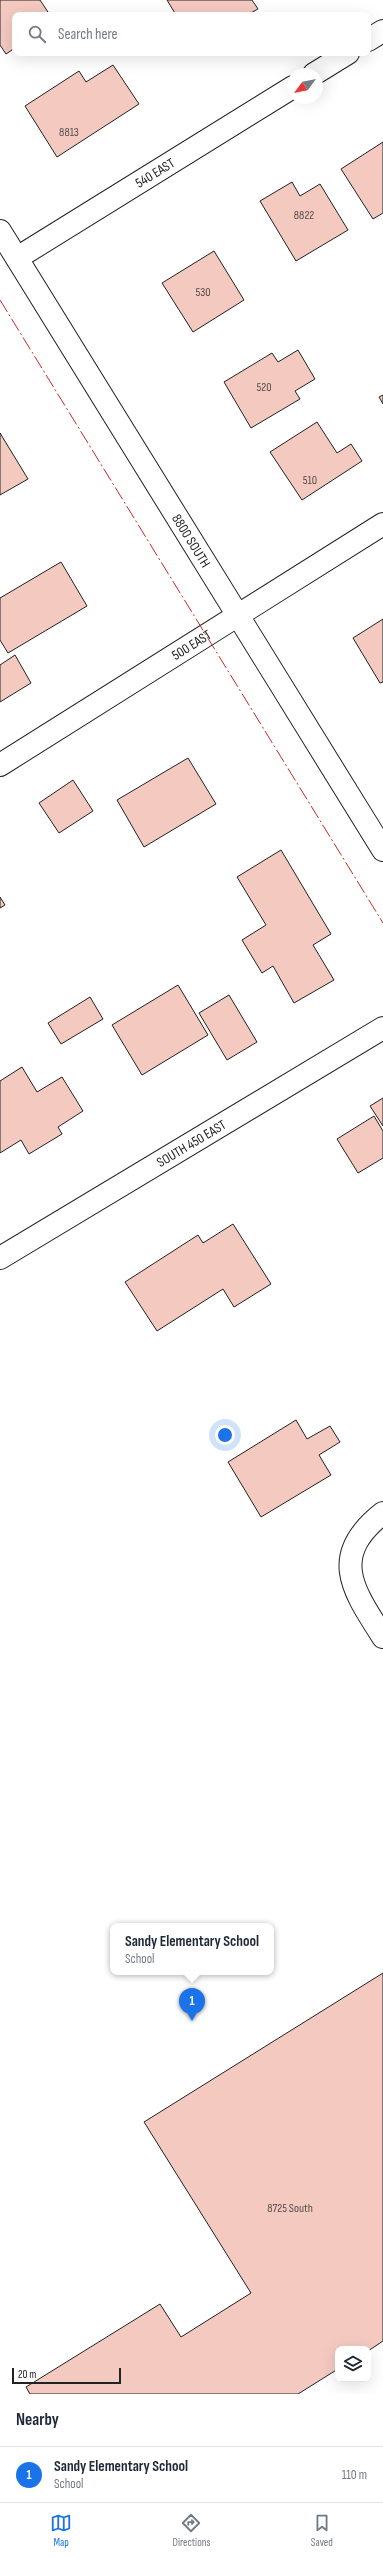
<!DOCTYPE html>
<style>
:root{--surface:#fff;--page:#f6f6f7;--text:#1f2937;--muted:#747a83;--line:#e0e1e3;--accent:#1a73e8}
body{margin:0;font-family:"Sofia Sans Condensed",sans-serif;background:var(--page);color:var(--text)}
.controls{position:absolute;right:12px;bottom:12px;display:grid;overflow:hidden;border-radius:8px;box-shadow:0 4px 16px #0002}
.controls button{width:36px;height:36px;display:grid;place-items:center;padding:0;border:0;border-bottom:1px solid var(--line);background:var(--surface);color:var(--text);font:20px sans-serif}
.compass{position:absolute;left:287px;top:68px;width:36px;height:36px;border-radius:50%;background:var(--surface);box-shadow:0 4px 16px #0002;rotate:238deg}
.scale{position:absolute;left:12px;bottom:10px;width:109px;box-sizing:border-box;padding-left:4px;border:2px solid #222;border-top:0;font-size:11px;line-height:14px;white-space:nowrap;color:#222;-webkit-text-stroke:3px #fff;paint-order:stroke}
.you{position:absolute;left:225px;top:1435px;width:14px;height:14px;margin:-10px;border:3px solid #fff;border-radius:50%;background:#1a73e8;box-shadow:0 0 0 6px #1a73e833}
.badge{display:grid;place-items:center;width:26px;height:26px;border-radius:50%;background:var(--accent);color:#fff;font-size:13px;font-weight:700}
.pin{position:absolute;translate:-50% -33px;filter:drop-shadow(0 1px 2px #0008)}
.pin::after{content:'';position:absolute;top:21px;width:14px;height:12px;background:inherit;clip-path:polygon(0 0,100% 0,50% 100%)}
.popup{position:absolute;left:110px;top:1923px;width:164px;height:52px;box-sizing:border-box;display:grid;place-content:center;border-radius:8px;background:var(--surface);filter:drop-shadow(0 1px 3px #0005);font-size:13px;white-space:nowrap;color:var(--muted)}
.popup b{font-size:15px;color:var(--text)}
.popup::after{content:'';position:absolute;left:50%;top:100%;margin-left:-8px;border:8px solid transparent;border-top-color:var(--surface)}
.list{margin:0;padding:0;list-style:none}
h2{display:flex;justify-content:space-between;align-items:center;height:52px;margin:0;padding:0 16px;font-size:17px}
h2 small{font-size:13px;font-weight:400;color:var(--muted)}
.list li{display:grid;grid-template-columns:26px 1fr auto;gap:12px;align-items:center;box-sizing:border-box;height:56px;padding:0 16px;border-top:1px solid var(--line)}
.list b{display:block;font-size:15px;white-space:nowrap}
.list p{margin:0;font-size:13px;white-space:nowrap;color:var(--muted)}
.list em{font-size:13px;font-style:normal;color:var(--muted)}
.icon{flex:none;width:22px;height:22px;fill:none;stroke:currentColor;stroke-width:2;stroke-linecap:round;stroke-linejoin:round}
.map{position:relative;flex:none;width:383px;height:2394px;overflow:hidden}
.search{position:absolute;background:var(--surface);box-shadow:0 4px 16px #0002;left:12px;right:12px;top:12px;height:44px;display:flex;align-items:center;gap:10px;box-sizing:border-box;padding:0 14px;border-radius:8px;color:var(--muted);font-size:15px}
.sheet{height:108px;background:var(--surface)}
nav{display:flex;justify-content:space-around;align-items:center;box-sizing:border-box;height:56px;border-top:1px solid var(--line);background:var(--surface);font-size:11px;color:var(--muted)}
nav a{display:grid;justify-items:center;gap:2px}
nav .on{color:var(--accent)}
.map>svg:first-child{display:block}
.building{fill:#f3c9c0;stroke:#222}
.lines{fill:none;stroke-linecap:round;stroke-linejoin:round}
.minor-casing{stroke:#222;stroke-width:24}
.minor{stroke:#fff;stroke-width:22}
.power{stroke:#c62828;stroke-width:1;stroke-dasharray:14 3 2 3;stroke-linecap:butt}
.labels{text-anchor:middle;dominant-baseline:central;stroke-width:3;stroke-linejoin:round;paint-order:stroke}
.number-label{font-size:12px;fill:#564c4a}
.street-label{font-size:14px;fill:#222;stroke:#fff}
</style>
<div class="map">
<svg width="383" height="2394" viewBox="0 0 383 2394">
<rect width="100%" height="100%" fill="#fff"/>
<path class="building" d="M0,0H40L50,15H15V48L6,54L0,45Z
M167,0H252L258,9L247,15H176Z
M113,65L139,104L57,157L25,106L79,71L86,82Z
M383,142V213L373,219L341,169Z
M292,182L300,196L320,184L348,230L296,261L260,201Z
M214,251L244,300L193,332L162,283Z
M298,350L315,379L295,391L300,399L251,428L224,382L272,353L278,362Z
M383,395V404L379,397Z
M317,422L337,453L351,444L362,461L302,500L270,452Z
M0,433L28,479L0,495Z
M61,562L87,606L8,653L0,640V598Z
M383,619V682L380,683L353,638Z
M15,655L31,683L0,702V665Z
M188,758L216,804L144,847L117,800Z
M73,780L93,811L59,833L39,803Z
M281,850L331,934L313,945L334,980L294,1003L273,966L262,973L242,940L266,925L237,877Z
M0,897L5,905L0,908Z
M178,985L208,1035L142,1075L112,1025Z
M229,995L257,1042L227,1060L199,1013Z
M90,997L103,1019L61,1044L48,1023Z
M22,1067L37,1092L62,1077L83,1111L58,1127L62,1134L29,1154L21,1140L0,1153V1081Z
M383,1098V1126L370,1106Z
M374,1116L383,1131V1158L358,1173L337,1139Z
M233,1224L271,1284L234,1307L223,1289L157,1331L125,1282L198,1235L203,1243Z
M296,1420L307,1439L330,1426L340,1442L319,1455L331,1475L261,1517L228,1462Z
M383,1973V2341L368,2351L338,2349V2369L298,2394H30L26,2387L160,2304L181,2337L251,2293L144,2122Z"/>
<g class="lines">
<g class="minor-casing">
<g id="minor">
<path d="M368,40L383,31"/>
<path d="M314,74L348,53"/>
<path id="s1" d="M0,231L383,850"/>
<path id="s2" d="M17,258L293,87"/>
<path id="s3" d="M0,765L383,524"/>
<path id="s4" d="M0,1258L383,1028"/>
<path d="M383,1513C328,1556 353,1590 383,1637"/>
</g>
</g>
<use href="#minor" class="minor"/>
<path class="power" d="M0,300L383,923"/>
</g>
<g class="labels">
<g class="number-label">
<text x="69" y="132">8813</text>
<text x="304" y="215">8822</text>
<text x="203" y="292">530</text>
<text x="264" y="387">520</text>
<text x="310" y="480">510</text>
<text x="290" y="2208">8725 South</text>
</g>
<g class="street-label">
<text stroke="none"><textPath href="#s2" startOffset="162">540 EAST</textPath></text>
<text stroke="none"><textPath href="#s1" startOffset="364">8800 SOUTH</textPath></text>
<text stroke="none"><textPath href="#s3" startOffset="226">500 EAST</textPath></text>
<text stroke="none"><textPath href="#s4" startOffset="223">SOUTH 450 EAST</textPath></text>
</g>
</g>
</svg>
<div class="controls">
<button><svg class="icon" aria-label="layers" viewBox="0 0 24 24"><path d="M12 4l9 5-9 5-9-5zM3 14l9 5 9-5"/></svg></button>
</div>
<svg class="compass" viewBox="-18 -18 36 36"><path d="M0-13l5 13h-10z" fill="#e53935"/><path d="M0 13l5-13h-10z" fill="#747a83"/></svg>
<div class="scale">20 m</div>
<div class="you"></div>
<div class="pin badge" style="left:192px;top:2021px">1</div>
<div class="popup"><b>Sandy Elementary School</b>School</div>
<div class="search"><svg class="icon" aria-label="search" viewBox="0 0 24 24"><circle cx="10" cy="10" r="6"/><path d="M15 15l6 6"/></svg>Search here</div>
</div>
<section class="sheet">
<h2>Nearby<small></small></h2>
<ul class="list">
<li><span class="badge">1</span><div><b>Sandy Elementary School</b><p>School</p></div><em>110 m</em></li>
</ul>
</section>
<nav>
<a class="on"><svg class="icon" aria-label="map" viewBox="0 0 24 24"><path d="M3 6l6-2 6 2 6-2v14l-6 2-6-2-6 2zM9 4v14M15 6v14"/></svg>Map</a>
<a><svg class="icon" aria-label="directions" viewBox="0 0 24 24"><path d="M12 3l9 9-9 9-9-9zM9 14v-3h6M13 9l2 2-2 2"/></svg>Directions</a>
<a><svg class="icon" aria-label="saved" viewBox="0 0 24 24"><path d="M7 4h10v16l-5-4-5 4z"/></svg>Saved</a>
</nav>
